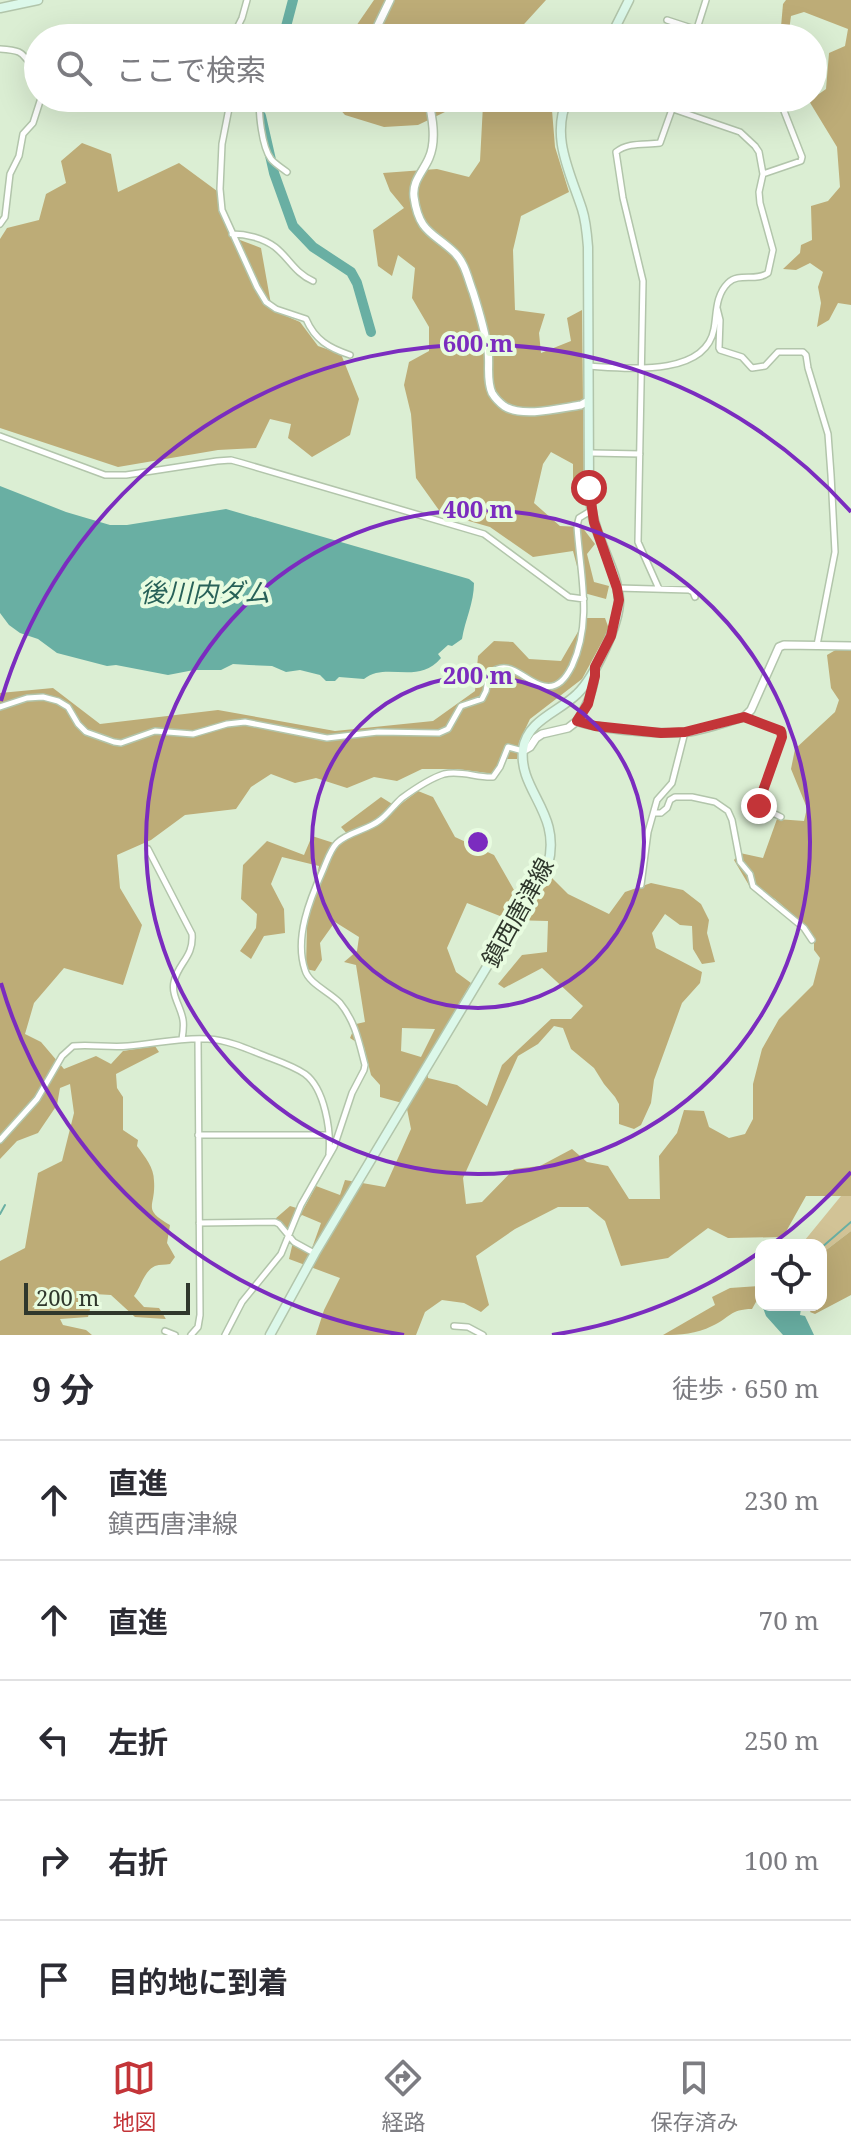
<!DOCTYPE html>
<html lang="ja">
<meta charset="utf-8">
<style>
:root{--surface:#fff;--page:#f2f2f3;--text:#2b2b33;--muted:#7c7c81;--line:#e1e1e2;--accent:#c33438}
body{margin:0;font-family:"Noto Serif","Noto Sans JP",serif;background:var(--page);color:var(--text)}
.controls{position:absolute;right:24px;bottom:24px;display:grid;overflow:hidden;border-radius:16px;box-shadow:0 8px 32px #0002}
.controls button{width:72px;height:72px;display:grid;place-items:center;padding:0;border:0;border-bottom:2px solid var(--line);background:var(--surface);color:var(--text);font:40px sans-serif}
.scale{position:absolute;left:24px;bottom:20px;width:166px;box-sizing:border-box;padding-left:8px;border:4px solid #2f372c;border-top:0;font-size:22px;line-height:28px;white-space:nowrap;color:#2f372c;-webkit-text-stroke:6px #e8fce0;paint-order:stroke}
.stop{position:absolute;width:24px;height:24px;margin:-18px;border:6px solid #c33438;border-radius:50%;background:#fff}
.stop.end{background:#c33438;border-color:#fff;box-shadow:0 2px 8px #0008}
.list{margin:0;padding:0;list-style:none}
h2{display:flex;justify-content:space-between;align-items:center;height:104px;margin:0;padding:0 32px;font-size:34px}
h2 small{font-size:26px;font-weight:400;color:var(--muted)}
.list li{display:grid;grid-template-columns:52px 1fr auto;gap:24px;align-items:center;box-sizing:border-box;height:120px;padding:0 32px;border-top:2px solid var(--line)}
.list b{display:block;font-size:30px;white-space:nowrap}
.list p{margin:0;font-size:26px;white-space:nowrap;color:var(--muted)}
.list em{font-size:26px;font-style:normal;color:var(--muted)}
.icon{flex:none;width:44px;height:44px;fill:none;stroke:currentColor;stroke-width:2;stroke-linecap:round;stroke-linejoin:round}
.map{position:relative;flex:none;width:851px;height:1335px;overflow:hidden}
.search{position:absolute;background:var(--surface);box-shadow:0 8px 32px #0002;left:24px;right:24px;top:24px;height:88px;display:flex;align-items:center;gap:20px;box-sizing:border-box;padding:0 28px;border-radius:44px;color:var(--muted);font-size:30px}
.sheet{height:704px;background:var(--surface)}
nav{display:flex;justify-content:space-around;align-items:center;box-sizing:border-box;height:112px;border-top:2px solid var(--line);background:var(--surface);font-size:22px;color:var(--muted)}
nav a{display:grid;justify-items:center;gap:4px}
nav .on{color:var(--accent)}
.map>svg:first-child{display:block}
.green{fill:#d2c396}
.forest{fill:#bdac77;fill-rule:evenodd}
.water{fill:#69afa3}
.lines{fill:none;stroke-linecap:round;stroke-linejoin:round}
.stream{stroke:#69afa3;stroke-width:2}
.river{stroke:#69afa3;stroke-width:10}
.minor-casing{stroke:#b2c5ab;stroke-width:8}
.tertiary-casing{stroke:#b2c5ab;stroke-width:10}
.secondary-casing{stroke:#b2c5ab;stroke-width:11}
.minor{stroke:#fff;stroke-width:5}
.tertiary{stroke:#fff;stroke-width:7}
.secondary{stroke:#dcf8ea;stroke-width:8}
.route{stroke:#c33438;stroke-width:10}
.ring{fill:none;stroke:#7b2cbf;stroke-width:4}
.labels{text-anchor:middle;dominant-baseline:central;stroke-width:8;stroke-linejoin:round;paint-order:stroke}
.street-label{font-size:24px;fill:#2f372c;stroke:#e8fce0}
.water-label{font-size:26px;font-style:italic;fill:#276158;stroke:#e8fce0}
.centre{fill:#7b2cbf;stroke:#e8fce0;stroke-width:4}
.ring-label{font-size:24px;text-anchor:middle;font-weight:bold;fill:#7b2cbf;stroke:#e8fce0;stroke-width:8;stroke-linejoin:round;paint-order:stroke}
</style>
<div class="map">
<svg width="851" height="1335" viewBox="0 0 851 1335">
<rect width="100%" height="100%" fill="#dbeed3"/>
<path class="green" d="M841,1196H851V1231L821,1254V1245H807L805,1240Z"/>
<path class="forest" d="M374,0H546L515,34V38H343L354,29Z
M786,0H851V305L838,303L829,320L817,327L821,303L818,287L823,272L810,263L796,270L783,269L800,253L801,245L812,240L811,206L828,201L840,187L837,147L809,101L826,89L829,53L845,46L848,29L804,12L791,16L788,38H780L783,4Z
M330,98H474L418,125L384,127L345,115Z
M477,98H551L555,147L569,192L521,216L513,250L515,310L545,314L539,333L541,353L571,341L567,318L582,310L584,497L573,493V464L551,452L543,464L534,503L560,526L582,527L595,544L587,554L594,582L609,586L606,599L584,593L573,551L533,557L490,527L441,513L416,478L411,414L404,385L409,362L429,351V327L412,298L415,268L398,255L392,276L378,266L373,230L404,208L390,191L383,173L437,169L469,177L480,161L483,105Z
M82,143L111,154L118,192L179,163L217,191L232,237L261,248L272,310L300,322L318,346L341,354L359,399L350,435L312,457L288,438L291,424L270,419L256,448L218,450L118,467L0,428V239L7,228L39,220L46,194L66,183L61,161Z
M586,618H605L609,629L582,679L530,719L519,742L517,759H501L494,774L457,769H422L397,781L374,777L347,788L316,778L295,783L271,774L251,787L236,809L185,815L151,840L117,855L120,888L142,925L123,985L64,968L34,1003L25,1034L41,1042L64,1069L96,1056L111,1064L123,1051L155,1046L159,1052L116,1074L117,1088L123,1097V1130L138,1140L137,1146C145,1157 154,1167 154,1181C156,1208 141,1208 170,1225L167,1243L175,1257L170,1264C165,1265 160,1264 155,1266C144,1271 141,1287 134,1296L144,1307L159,1308L166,1319L135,1317L111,1295L94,1294L88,1317L60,1319L63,1325L86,1330L92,1335H0V1261L25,1248L38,1173L62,1161L74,1113L70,1084L60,1088L57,1105L38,1133L17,1141L0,1159V693L53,688L100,724L218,710L335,731L433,721L475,691L478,656L494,641L513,642L529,659L561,661Z
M851,641V1196H806L783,1237L728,1238L708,1228L668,1258L621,1266L605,1221L588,1207H558L515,1229L476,1256L489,1305L481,1312L464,1303L442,1300L425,1312L416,1335H316L324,1310L340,1278L289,1259L293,1242L312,1248L321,1223L302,1215L288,1229L275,1219L290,1206L303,1210L316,1186L340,1195L345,1180L385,1187L411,1129L406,1104L380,1097V1085L371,1075L364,1047L350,1038L356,1024L365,1022L356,965L344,962L357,951L359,937L335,922L320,943L322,960L315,971L306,969L307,922L319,866L282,857L271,884L284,909L285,933L264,936L251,959L240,951L256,928L257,914L241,899L243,865L267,841L304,855L312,836L340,845L350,837L341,827L381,797L397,807L418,791L433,797L455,837L494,855L514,890L529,902L548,874L568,894L609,914L625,892L651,883L683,890L701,904L709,920L707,933L715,962L702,964L693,949L692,926L680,925L665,914L652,933L656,948L702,972L700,983L682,1003L654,1080L651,1103L641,1125L634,1129L619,1124V1104L615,1097L604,1084L594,1068L571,1049L563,1028L554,1026L538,1044L518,1056L463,1178L466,1204L482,1202L514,1169L540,1166L572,1149L587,1162L608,1166L629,1199H660L659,1156L677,1133L684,1110L704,1111L709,1127L729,1138L745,1134L753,1119V1084L762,1049L779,1019L813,985L820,958L814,950V938L805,925L775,899L750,887L734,860L740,853L763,858L777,819L804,821L807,808L791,769L795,749L835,712L839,700L831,688L827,655ZM467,903L510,920L548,921L547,952L522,955L498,984L504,988L542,968L583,1006L571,1019H551L502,1065L487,1106L457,1085L428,1078L426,1060L471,983L456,972L447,948ZM402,1028L435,1029L421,1057L401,1051Z
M851,1231V1295L815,1314L810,1312L814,1305H821V1254Z
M759,1286L761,1293L752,1309C730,1309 730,1318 712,1326C696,1334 681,1335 663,1335L715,1305L712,1297L730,1288Z"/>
<path class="water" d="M0,486L66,512L110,525H127L226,509L469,579L474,583C474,603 465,620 462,639L452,646L448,645L438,654L441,658C417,686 387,661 364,679L339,677L335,681H326L320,675L300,670L286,672L272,666L249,665L233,664L221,670H194L168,675L116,665L107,666L57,653L38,639L20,633L9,625L0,613Z
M762,1305H809L807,1309H801L800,1315L805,1316L814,1335H783L766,1316Z"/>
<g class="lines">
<path class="stream" d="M0,1214L5,1205
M821,1248L851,1222"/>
<path class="river" d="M283,38L293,0
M261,116L274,173L293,226L313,247L351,272L357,283L371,332"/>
<g class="minor-casing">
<path id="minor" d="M667,20L722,38
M234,35L258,38
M232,38L242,18L247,0
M694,38L706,0
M0,49C31,51 18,56 38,70
M231,98L222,144L220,189L222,210L257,287L266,302L276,309L306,319C315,340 329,348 350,355
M260,98C258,112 262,147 271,159C275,164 282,168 287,172
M763,174L801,161L802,157L784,111L782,98
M0,224L5,217L10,174L19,156L23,134L33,123L41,98
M232,234C246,234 263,238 275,247C289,258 296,274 313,281
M717,308L720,320L719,348L720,350L742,357L752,368L765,366L778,352H803L806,355L808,368L828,434L831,475L835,552L817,645
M588,366C624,368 705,378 714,329C717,313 715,296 728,283C739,272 756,282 768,273L773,250L760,203L759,192L763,174L759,152L755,146L740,132L673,109
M0,436L105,475H126L217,461L231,460L242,463L484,534L569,597L584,599
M592,453L640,454
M618,588L689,590L693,592L695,597
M659,589L638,542L643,281L623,198L616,152C628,142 645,145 660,143L676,98
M0,707L27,698L43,697L58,701L68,707L78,724L86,732L114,742L121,743L155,731L193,734L227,724L245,722L327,738L378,732L439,733L448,729L461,706L482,699L486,691L489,674C510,656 524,682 544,686C558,689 566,678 572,666C593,620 580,574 577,526L579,518L592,510
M745,717L781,731L783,733L759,802V806L781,817
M654,813H661L667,808L670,800L675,797H692L715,802L728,811L732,820L740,862L750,874L753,886L804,928L812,940
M148,849L192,934C194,957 178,963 174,982C171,995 181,1007 183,1020C184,1026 183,1033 182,1039
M641,885L648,832L657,800L672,783L685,732
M198,1135H329
M0,1140L37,1099L62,1056L73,1046C92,1044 110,1048 128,1046C155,1044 181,1037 208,1039C226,1040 243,1047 260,1054C275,1060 292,1065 305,1074C325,1089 331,1131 329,1154
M199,1223L275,1222L279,1224L294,1242L314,1253
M454,1326L468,1327L483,1335
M165,1331L175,1335
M191,1335L198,1327L200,1315L198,1039
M225,1335L242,1302L281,1254L301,1205L334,1147L352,1093L364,1070L365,1065C359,1042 355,1021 340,1003C330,992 309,984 305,970C294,938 310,899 323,870C327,861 330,850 337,843C348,832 368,830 380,820C388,814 394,805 402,798C413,790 431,778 444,774C461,770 477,778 493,777L500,767L508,747L523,751"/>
</g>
<g class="tertiary-casing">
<path id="tertiary" d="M375,38L378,25L390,0
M428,98C432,116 437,140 429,158C423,172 412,181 414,197C419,233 433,232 455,253C465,263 468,279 473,292C479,311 485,331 488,351C490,364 486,380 492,393C495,398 500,403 504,406C522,418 561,408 581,405L588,401
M577,721C587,705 595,689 595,669
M523,751L530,747L536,738L542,734L568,728L577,721C600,730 665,735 689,732C708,729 726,722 744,717L751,710L779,647L784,645L851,646"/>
</g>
<g class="secondary-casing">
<path id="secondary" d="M0,8L38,0
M610,38L629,0
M270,1335L315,1253L548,865C562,812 518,791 523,749C527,720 559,712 577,694C594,678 620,623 619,600C618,575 602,549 595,524C591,513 590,500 589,488L588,247C587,234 586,221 582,209C570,172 550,136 568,98"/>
</g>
<use href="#minor" class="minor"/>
<use href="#tertiary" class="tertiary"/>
<use href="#secondary" class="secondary"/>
</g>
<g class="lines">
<path class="route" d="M589,488L594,522L617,588L619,600L611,636L595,667V676L588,704L577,721L595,726L661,733L685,732L744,717L781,731L782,737L759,802V806"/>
</g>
<g class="ring">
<circle cx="478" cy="842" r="166"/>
<circle cx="478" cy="842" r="332"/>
<path d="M851 1172A498 498 0 0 1 771 1245M760 1252A498 498 0 0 1 552 1335M404 1335A498 498 0 0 1 1 983M1 701A498 498 0 0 1 851 512"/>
</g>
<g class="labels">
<g class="street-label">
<text transform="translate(517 912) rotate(-61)">鎮西唐津線</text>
</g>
<g class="water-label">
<text x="205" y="592">後川内ダム</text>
</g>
</g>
<circle cx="478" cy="842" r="12" class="centre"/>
<g class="ring-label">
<text x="478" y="352">600 m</text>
<text x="478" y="518">400 m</text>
<text x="478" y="684">200 m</text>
</g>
</svg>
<div class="controls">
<button><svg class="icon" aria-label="locate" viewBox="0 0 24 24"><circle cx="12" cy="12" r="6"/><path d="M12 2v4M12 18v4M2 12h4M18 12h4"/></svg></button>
</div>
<div class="scale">200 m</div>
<div class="stop" style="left:589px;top:488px"></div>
<div class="stop end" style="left:759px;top:806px"></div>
<div class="search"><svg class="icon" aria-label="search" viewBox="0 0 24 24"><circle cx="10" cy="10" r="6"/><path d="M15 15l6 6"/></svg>ここで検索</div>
</div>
<section class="sheet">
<h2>9 分<small>徒歩 · 650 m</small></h2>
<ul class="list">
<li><svg class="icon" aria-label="ahead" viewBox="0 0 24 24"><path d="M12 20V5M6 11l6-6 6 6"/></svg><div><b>直進</b><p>鎮西唐津線</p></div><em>230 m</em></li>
<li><svg class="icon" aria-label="ahead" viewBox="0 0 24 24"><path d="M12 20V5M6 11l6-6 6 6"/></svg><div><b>直進</b></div><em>70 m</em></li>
<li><svg class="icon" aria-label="left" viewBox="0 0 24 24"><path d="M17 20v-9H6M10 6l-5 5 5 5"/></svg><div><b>左折</b></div><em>250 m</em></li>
<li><svg class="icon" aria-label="right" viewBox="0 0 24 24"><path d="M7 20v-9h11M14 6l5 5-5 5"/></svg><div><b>右折</b></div><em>100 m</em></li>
<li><svg class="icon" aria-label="arrive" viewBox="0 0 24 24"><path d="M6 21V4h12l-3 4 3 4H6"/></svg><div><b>目的地に到着</b></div></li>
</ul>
</section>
<nav>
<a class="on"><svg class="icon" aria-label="map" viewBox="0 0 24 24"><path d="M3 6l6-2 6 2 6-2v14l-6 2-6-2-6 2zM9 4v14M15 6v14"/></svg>地図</a>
<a><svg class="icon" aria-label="directions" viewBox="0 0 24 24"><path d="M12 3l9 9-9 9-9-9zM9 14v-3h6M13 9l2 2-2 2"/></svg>経路</a>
<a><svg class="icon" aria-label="saved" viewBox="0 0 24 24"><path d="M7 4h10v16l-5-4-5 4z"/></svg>保存済み</a>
</nav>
